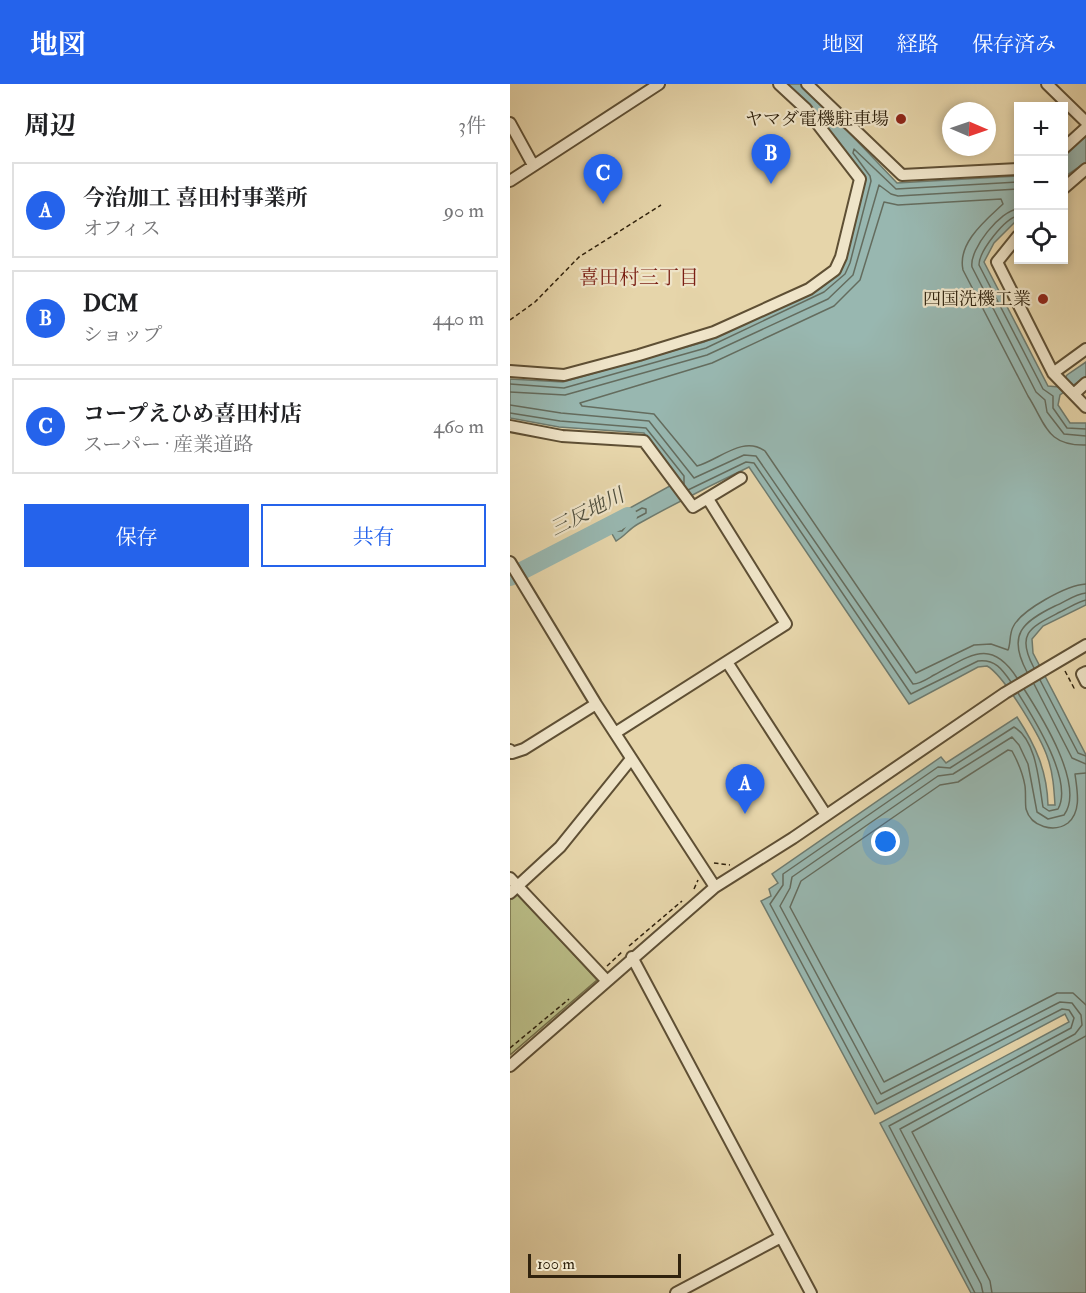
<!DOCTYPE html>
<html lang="ja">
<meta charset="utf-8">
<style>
:root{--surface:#fff;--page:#f2f2f2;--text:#202124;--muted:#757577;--line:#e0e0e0;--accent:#2563eb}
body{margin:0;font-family:"IM FELL Double Pica","Noto Serif JP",serif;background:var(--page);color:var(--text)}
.controls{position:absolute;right:18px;top:18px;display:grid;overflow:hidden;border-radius:0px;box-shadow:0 3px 9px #0003}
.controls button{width:54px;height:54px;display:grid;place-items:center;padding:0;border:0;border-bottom:2px solid var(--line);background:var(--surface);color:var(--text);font:30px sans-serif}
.compass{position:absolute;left:432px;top:18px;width:54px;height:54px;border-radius:50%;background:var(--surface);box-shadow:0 3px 9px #0003;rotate:92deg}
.scale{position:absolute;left:18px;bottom:15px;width:153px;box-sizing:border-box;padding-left:6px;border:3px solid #30220d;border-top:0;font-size:16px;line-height:21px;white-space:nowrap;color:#30220d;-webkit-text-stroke:4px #efe4c8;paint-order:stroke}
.you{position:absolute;left:376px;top:758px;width:21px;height:21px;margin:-15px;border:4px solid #fff;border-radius:50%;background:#1a73e8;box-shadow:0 0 0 9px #1a73e833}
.badge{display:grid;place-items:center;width:39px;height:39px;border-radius:50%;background:var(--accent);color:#fff;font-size:20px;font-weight:700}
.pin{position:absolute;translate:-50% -50px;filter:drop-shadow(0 2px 3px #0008)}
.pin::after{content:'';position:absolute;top:32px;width:21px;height:18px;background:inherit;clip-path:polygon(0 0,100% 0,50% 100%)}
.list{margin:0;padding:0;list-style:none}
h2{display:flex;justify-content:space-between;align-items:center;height:78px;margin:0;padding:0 24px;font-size:26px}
h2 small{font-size:20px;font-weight:400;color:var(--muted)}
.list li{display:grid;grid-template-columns:39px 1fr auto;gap:18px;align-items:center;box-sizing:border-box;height:96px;margin:0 12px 12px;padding:0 12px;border:2px solid var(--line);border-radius:0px}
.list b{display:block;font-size:22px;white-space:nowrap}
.list p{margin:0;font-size:20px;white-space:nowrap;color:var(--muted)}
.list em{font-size:20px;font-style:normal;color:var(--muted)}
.actions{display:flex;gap:12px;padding:18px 24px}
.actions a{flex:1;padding:14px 0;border:2px solid var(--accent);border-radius:0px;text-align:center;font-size:21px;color:var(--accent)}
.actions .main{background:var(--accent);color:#fff}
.icon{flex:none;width:33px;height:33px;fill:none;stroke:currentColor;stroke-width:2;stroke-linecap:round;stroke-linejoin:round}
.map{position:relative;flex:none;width:576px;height:1209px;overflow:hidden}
header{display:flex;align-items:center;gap:36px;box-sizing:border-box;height:84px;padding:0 30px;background:var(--accent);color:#fff}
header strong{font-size:28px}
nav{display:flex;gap:33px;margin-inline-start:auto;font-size:21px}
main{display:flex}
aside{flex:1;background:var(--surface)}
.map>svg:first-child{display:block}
.green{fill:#b9bc86;stroke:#746f4a;stroke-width:1.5}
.water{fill:#98b7b0;stroke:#6e7b6f;stroke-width:1.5}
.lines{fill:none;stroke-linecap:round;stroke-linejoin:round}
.shore{stroke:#646c5e;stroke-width:1.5}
.river{stroke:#98b7b0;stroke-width:18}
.minor-casing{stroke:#5e4f34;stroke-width:14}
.path{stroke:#30220d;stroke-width:1.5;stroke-dasharray:4.5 3;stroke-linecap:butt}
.minor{stroke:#efe4c8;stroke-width:10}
.poi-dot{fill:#8f2418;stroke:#efe4c8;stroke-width:2}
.labels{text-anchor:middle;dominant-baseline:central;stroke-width:4.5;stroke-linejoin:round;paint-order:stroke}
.poi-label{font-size:18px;fill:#30220d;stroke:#efe4c8;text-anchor:end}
.neighbourhood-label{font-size:20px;fill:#7a1f14;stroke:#efe4c8}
.water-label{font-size:20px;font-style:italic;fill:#4f4f3e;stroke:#efe4c8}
</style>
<header>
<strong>地図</strong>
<nav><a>地図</a><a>経路</a><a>保存済み</a></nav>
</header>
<main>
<aside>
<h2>周辺<small>3件</small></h2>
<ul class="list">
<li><span class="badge">A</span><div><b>今治加工 喜田村事業所</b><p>オフィス</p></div><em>90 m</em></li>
<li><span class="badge">B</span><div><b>DCM</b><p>ショップ</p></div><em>440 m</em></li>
<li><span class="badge">C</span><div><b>コープえひめ喜田村店</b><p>スーパー · 産業道路</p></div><em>460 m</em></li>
</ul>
<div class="actions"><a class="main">保存</a><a>共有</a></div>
</aside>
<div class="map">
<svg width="576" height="1209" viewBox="0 0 576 1209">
<rect width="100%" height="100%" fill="#e6d5aa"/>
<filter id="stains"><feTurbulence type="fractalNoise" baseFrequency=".00333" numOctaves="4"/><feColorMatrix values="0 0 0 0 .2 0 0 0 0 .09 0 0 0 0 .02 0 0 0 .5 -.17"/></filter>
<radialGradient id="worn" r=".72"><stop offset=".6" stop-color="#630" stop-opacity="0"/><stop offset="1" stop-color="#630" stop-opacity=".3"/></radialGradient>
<path class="green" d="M7,809L87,896L0,971V815Z"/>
<path class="water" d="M273,0H293L387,99L508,92V135L484,159L474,178L538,302L549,303L557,291L576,278V292L550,311L548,321L560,339H576V521L533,542L522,555L523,569L576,671V1209H461L370,1039L559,938L555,930L365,1030L251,817L261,812L259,805L268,799L262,790L431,673L436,679L507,633C526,662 537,687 538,721H545C544,705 543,689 538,675C532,655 494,591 477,582L468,583L399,620L239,383C201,401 164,420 128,440C119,445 115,452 106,457L96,439L98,436L169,397L134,349L49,343L0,334V295L53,298L194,258L312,203L330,186L334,177L356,95L311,39Z
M576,51V78L554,93V69Z"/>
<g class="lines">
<path class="shore" d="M508,125C491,126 459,165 462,183L526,308L535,316L537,328L554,350L576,352
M508,132C495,134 469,167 469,181L533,305L543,312V324L557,344L576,345
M0,300L54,304L196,264L314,208L335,190L340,179L361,97L360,92L343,69L344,65L386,105L508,98
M0,308L55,311L197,271L318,215L343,191L369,101L381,110L388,112L508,105
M0,321L51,329L139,337L184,394L234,371L246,372L403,600C410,600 417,595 424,591C459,573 480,552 507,594
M0,329L50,337L136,344L174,392V400
M576,361C536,362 536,340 518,312L453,186C447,159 476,136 493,120L491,115L388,121L374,118L350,196L324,222L202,279L70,319L72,322L144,330L187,382C209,376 233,351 255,367L406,589L464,561L481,560L498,566C501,559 499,551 503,543C511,526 557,501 576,500
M178,406L236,378L244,379L401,610L468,577C485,575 492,585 501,598
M132,424L136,425V429L119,438L112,447H107L105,439Z
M524,584C505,549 521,543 550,528C559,524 567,518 576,516
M517,588C497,551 512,538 545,522C555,518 565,510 576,509
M530,596L568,669L576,672
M524,600L562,674L576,680
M576,689L565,690C567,706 572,727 558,739C544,749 521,743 516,725C515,718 516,710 515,702C513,690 508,678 502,667L498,666L448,698L430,701L291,797L280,823L374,998L547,909H563L576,921
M465,1209L379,1042L561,944L564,934L559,926L552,925L367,1020L260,820L273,801V790L428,683L440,684L504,643C527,656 529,700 533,723L539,727L548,725C564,697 523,633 508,609
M473,1209L471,1200L390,1045L565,950L572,941L571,931L562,919L550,918L371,1010L270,822L280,804L282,793L428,692L443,690L502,653L509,661L518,680L527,728L538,735L554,731C576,702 530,630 514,605
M482,1209L480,1197L402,1048L576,952"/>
<path class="river" d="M0,493L118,432"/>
<g class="minor-casing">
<path id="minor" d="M297,0L392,91L508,85
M537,0L576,38
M0,39L23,81
M554,64L576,44
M0,97L149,0
M554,104L576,85
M508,152L487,178L543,289L576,323
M0,287L54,291L129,271L204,248L299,205L325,186L331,173L350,95L296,25L269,0
M543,289L576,265
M564,310L576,299
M0,342L52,352L134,357L183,423L231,394
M0,478L86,620L205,803
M217,578L316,731
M576,588L572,590L576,598
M105,649L276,540L198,415
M0,666L2,669L14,665L86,620
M0,794L96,896
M0,809L50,763L121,675
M122,873L301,1209
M0,982L205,803L283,754L495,609L576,561
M166,1209L271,1153"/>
</g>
<path class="path" d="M0,236L25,218L69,173L151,121
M555,587L564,604L566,602
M204,779L220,781
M184,805L188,796
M119,862L172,817
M97,882L113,867
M0,964L59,915"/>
<use href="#minor" class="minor"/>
</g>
<g class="poi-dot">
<circle cx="391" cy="35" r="6"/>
<circle cx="533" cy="215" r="6"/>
</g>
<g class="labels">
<g class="poi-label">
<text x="379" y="35">ヤマダ電機駐車場</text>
<text x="521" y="215">四国洗機工業</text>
</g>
<g class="neighbourhood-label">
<text x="129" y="193">喜田村三丁目</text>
</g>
<g class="water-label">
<text transform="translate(77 428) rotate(-27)">三反地川</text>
</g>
</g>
<rect width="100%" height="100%" filter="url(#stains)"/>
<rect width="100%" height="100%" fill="url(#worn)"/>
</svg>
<div class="controls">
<button>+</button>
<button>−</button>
<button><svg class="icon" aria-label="locate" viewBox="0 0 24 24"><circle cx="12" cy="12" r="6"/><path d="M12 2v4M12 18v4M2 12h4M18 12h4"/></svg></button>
</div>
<svg class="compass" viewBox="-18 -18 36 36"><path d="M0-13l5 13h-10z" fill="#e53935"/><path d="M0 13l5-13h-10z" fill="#757577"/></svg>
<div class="scale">100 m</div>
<div class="you"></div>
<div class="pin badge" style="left:235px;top:730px">A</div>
<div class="pin badge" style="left:261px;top:100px">B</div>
<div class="pin badge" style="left:93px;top:120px">C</div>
</div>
</main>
